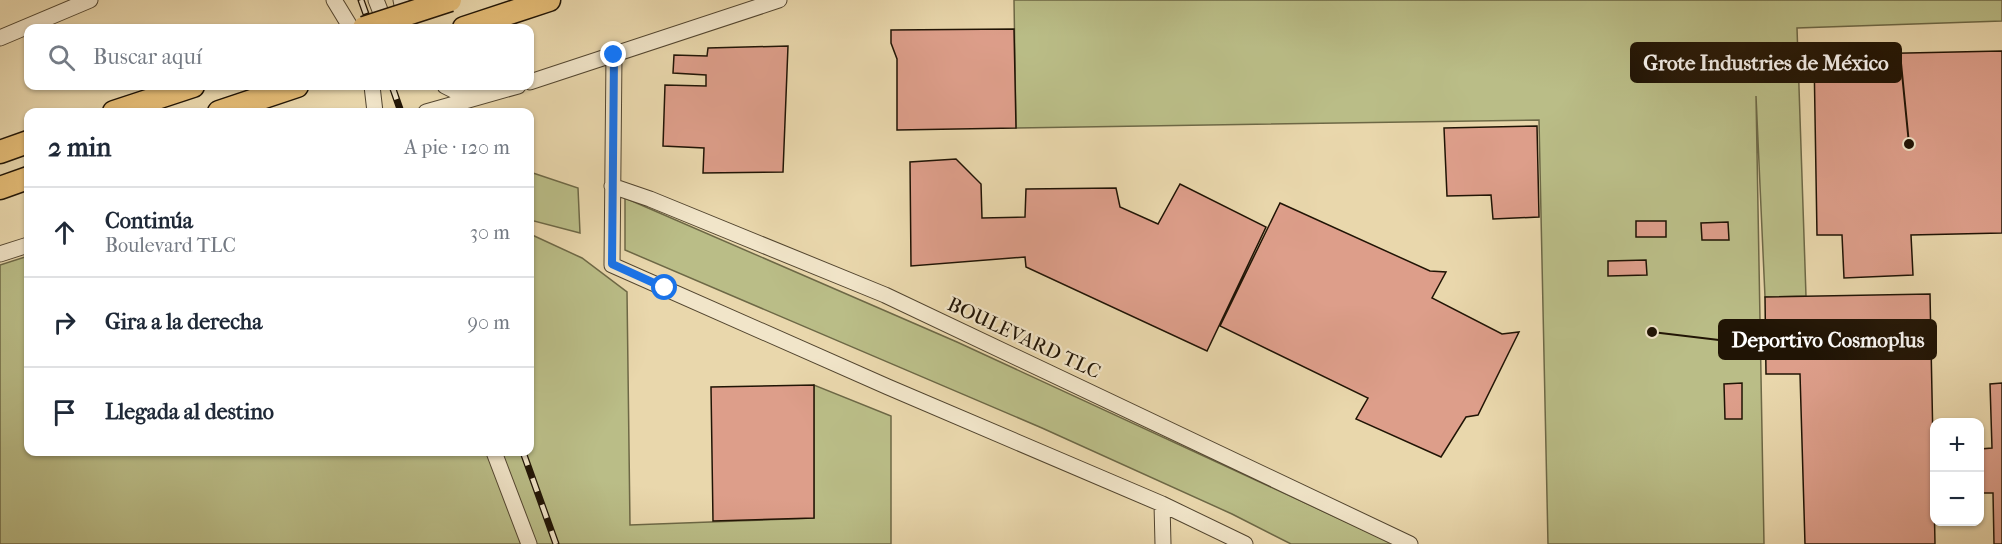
<!DOCTYPE html>
<html lang="es">
<meta charset="utf-8">
<style>
:root{--surface:#fff;--page:#f2f2f3;--text:#1f2937;--muted:#747a83;--line:#e0e1e3}
body{margin:0;font-family:"IM FELL French Canon",serif;background:var(--page);color:var(--text)}
.controls{position:absolute;right:18px;bottom:18px;display:grid;overflow:hidden;border-radius:12px;box-shadow:0 2px 4px #0004}
.controls button{width:54px;height:54px;display:grid;place-items:center;padding:0;border:0;border-bottom:2px solid var(--line);background:var(--surface);color:var(--text);font:30px sans-serif}
.stop{position:absolute;width:18px;height:18px;margin:-14px;border:4px solid #1a73e8;border-radius:50%;background:#fff}
.stop.end{background:#1a73e8;border-color:#fff;box-shadow:0 2px 6px #0008}
.list{margin:0;padding:0;list-style:none}
h2{display:flex;justify-content:space-between;align-items:center;height:78px;margin:0;padding:0 24px;font-size:26px}
h2 small{font-size:20px;font-weight:400;color:var(--muted)}
.list li{display:grid;grid-template-columns:39px 1fr auto;gap:18px;align-items:center;box-sizing:border-box;height:90px;padding:0 24px;border-top:2px solid var(--line)}
.list b{display:block;font-size:22px;white-space:nowrap}
.list p{margin:0;font-size:20px;white-space:nowrap;color:var(--muted)}
.list em{font-size:20px;font-style:normal;color:var(--muted)}
.icon{flex:none;width:33px;height:33px;fill:none;stroke:currentColor;stroke-width:2;stroke-linecap:round;stroke-linejoin:round}
.map{position:relative;flex:none;width:2002px;height:544px;overflow:hidden}
.search{position:absolute;background:var(--surface);box-shadow:0 2px 4px #0004;left:24px;top:24px;width:510px;height:66px;display:flex;align-items:center;gap:15px;box-sizing:border-box;padding:0 21px;border-radius:12px;color:var(--muted);font-size:22px}
.panel{position:absolute;background:var(--surface);box-shadow:0 2px 4px #0004;left:24px;top:108px;width:510px;height:348px;border-radius:12px}
.map>svg:first-child{display:block}
.green{fill:#babd87;stroke:#6d6846;stroke-width:1.5}
.building{fill:#dd9e8a;stroke:#201405;stroke-width:1.5}
.lines{fill:none;stroke-linecap:round;stroke-linejoin:round}
.minor-casing{stroke:#52452f;stroke-width:17}
.highway-casing{stroke:#201405;stroke-width:25}
.minor{stroke:#f1e5c9;stroke-width:15}
.highway{stroke:#e4bc76;stroke-width:22}
.rail-casing{stroke:#201405;stroke-width:7}
.rail{stroke:#f1e5c9;stroke-width:4.5;stroke-dasharray:14;stroke-linecap:butt}
.highway-bridge-casing{stroke:#201405;stroke-width:25;stroke-linecap:butt}
.highway-bridge{stroke:#e4bc76;stroke-width:22}
.route{stroke:#1a73e8;stroke-width:8}
.labels{text-anchor:middle;dominant-baseline:central;stroke-width:4.5;stroke-linejoin:round;paint-order:stroke}
.street-label{font-size:20px;fill:#201405;stroke:#f1e5c9}
.leader{fill:none;stroke:#201405;stroke-width:2}
.callout-dot{fill:#201405;stroke:#f1e5c9;stroke-width:2}
.callout{fill:#201405;stroke:#201405;stroke-width:2}
.callout-label{font-size:21px;text-anchor:middle;font-weight:bold;fill:#fff}
</style>
<div class="map">
<svg width="2002" height="544" viewBox="0 0 2002 544">
<rect width="100%" height="100%" fill="#e9d7ac"/>
<filter id="stains"><feTurbulence type="fractalNoise" baseFrequency=".00333" numOctaves="4"/><feColorMatrix values="0 0 0 0 .2 0 0 0 0 .09 0 0 0 0 .02 0 0 0 .5 -.17"/></filter>
<radialGradient id="worn" r=".72"><stop offset=".6" stop-color="#630" stop-opacity="0"/><stop offset="1" stop-color="#630" stop-opacity=".3"/></radialGradient>
<path class="green" d="M1014,0H2002V21L1797,28L1806,296L1765,297L1756,96L1764,544H1548L1539,120L1016,128Z
M530,172L578,188L580,233L530,220Z
M625,198L957,342L1394,544H1291L1232,514L1042,428L625,250Z
M530,234L582,258L627,292L630,525L814,518V385L891,416V544H0V265L28,256V452H530Z"/>
<path class="building" d="M1014,29L1016,128L897,130V59L891,43V30Z
M788,46L783,172L703,173L704,148L663,146L665,85L706,86V75L673,73L674,55L707,56L708,48Z
M2002,51V233L1911,235L1913,275L1844,278L1842,235H1817L1814,55Z
M1537,126L1539,217L1493,219L1491,195L1447,196L1444,128Z
M956,159L981,184L982,218L1025,217L1026,189L1116,188L1120,207L1158,224L1180,184L1266,227L1207,351L1026,267L1025,257L911,266L910,162Z
M1280,203L1430,271L1446,272L1432,298L1502,334L1519,332L1478,415L1466,417L1441,457L1356,419L1368,398L1220,326Z
M1636,221H1666V237H1636Z
M1728,222L1729,240H1702L1701,223Z
M1646,260L1647,275L1608,276V261Z
M1930,294L1935,544H1805L1800,374H1766L1765,297Z
M1742,383V419H1725L1724,384Z
M2002,383V544H1994L1993,493H1980V449L1992,448L1990,384Z
M814,385V518L713,521L711,387Z"/>
<g class="lines">
<g class="minor-casing">
<path id="minor" d="M334,0L351,28
M376,0L387,28
M401,0L407,28
M0,38L90,0
M614,55L612,265L888,387L1162,504L1245,544
M530,82L779,0
M372,86L375,112
M445,86L455,91L480,95
M426,112L518,86
M612,186L650,199L885,295L1410,544
M0,254L28,245
M494,452L529,544
M1162,504L1163,544"/>
</g>
<g class="highway-casing">
<path id="highway" d="M464,28L549,0
M114,112L193,86
M219,112L297,86
M0,152L28,142
M0,188L28,178"/>
</g>
<use href="#minor" class="minor"/>
<use href="#highway" class="highway"/>
<g class="rail-casing">
<path id="rail" d="M361,0L371,28
M392,86L401,112
M523,452L556,544"/>
</g>
<use href="#rail" class="rail"/>
<g class="highway-bridge-casing">
<path id="highway-bridge" d="M364,28L450,0"/>
</g>
<use href="#highway-bridge" class="highway-bridge"/>
</g>
<g class="lines">
<path class="route" d="M614,55L612,264L665,288"/>
</g>
<g class="labels">
<g class="street-label">
<text transform="translate(1024 338) rotate(25)">BOULEVARD TLC</text>
</g>
</g>
<path class="leader" d="M1909 144L1901 63M1652 332L1719 340"/>
<g class="callout-dot">
<circle cx="1909" cy="144" r="6"/>
<circle cx="1652" cy="332" r="6"/>
</g>
<g class="callout">
<rect x="1631" y="43" width="270" height="39" rx="6"/>
<rect x="1719" y="320" width="217" height="39" rx="6"/>
</g>
<g class="callout-label">
<text x="1766" y="70">Grote Industries de México</text>
<text x="1828" y="347">Deportivo Cosmoplus</text>
</g>
<rect width="100%" height="100%" filter="url(#stains)"/>
<rect width="100%" height="100%" fill="url(#worn)"/>
</svg>
<div class="controls">
<button>+</button>
<button>−</button>
</div>
<div class="stop" style="left:665px;top:288px"></div>
<div class="stop end" style="left:614px;top:55px"></div>
<div class="search"><svg class="icon" aria-label="search" viewBox="0 0 24 24"><circle cx="10" cy="10" r="6"/><path d="M15 15l6 6"/></svg>Buscar aquí</div>
<section class="panel">
<h2>2 min<small>A pie · 120 m</small></h2>
<ul class="list">
<li><svg class="icon" aria-label="ahead" viewBox="0 0 24 24"><path d="M12 20V5M6 11l6-6 6 6"/></svg><div><b>Continúa</b><p>Boulevard TLC</p></div><em>30 m</em></li>
<li><svg class="icon" aria-label="right" viewBox="0 0 24 24"><path d="M7 20v-9h11M14 6l5 5-5 5"/></svg><div><b>Gira a la derecha</b></div><em>90 m</em></li>
<li><svg class="icon" aria-label="arrive" viewBox="0 0 24 24"><path d="M6 21V4h12l-3 4 3 4H6"/></svg><div><b>Llegada al destino</b></div></li>
</ul>
</section>
</div>
